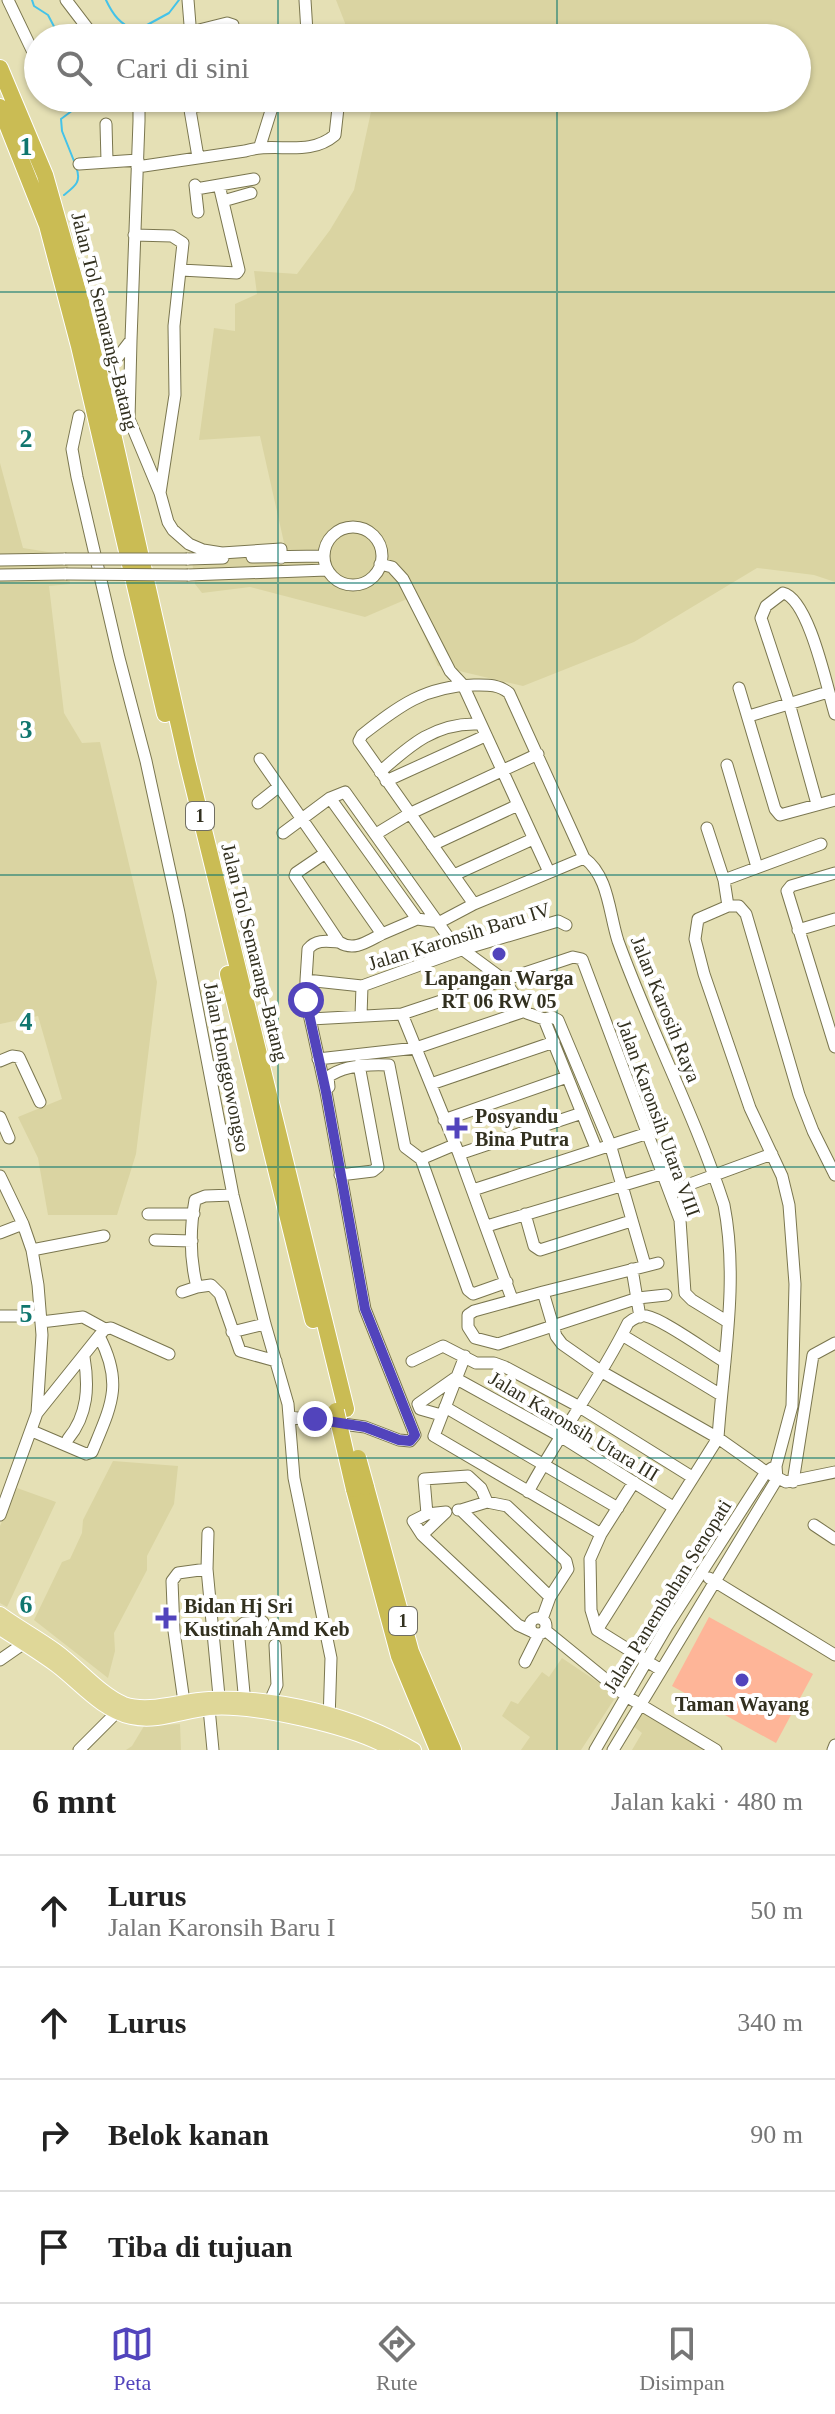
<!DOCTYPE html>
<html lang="id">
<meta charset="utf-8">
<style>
:root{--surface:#fff;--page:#f6f6f6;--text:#222;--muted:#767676;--line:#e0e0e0;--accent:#5244bc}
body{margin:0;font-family:Georgia,serif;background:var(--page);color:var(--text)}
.stop{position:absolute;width:24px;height:24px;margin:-18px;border:6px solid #5244bc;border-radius:50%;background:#fff}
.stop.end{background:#5244bc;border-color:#fff;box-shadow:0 2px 8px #0008}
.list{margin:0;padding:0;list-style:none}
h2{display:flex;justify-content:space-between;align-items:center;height:104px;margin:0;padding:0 32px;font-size:34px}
h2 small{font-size:26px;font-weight:400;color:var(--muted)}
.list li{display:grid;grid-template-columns:52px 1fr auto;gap:24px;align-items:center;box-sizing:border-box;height:112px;padding:0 32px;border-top:2px solid var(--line)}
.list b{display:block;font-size:30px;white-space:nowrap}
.list p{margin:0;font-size:26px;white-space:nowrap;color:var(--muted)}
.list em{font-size:26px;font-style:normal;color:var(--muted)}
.icon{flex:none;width:44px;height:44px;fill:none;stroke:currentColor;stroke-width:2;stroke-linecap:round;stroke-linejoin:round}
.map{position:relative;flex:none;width:835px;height:1750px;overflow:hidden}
.search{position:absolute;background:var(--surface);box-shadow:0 2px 6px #0004;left:24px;right:24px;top:24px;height:88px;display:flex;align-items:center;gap:20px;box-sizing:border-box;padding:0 28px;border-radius:44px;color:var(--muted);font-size:30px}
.sheet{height:552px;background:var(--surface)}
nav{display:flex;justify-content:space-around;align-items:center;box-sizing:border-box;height:112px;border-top:2px solid var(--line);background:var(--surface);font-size:22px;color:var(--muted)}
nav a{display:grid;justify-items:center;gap:4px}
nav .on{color:var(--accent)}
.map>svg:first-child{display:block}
.built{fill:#dad4a2}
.green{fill:#feb598}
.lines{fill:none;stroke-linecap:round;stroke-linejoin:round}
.stream{stroke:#44c3e9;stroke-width:2}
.minor-casing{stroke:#7a764f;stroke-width:13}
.major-casing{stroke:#fff;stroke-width:16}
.highway-casing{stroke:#fff;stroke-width:18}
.minor{stroke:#fff;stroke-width:11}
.major{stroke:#dfd798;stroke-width:14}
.highway{stroke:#cabc54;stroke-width:16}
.minor-bridge-casing{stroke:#7a764f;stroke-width:13;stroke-linecap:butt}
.highway-bridge-casing{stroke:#fff;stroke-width:18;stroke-linecap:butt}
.minor-bridge{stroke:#fff;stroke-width:11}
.highway-bridge{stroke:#cabc54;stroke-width:16}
.route{stroke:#5244bc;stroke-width:10}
.grid{fill:none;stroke:#0f766e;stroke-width:2;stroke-opacity:0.55}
.poi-dot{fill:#5244bc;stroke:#fff;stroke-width:3}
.labels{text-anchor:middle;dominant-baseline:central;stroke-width:8;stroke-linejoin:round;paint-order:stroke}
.shield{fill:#fff;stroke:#706e62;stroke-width:2}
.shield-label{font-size:18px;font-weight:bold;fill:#32301f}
.street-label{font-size:20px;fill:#32301f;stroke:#fff}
.poi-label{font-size:20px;font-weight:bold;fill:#32301f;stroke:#fff}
.grid-label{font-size:26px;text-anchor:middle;font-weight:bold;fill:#0f766e;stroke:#fff;stroke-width:8;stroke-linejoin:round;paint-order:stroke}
</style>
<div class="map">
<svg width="835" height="1750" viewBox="0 0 835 1750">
<rect width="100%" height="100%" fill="#e5e0b5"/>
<path class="built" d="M336,0H835V582L814,575L757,568L634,642L523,686L438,666L407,599L365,617L250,587L202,593L195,584L191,553L246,551L285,547L260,436L199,440L214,328L235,331V304L257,294L254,271L297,274L330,230L354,190L374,98H797V38H342L345,23Z
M0,463L23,548L67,555L70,584L49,586L64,713L82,743L100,742L157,982L136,1154L117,1215H48L38,1158L18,1117L62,1099L38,1016L0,1024Z
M113,1461L178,1466L174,1504L147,1556V1570L114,1633L115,1651L108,1678L34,1620L62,1562L70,1559L82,1533L83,1520Z
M17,1488L56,1502L7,1607L0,1603V1526Z
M562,1658L617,1695L581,1750H521L530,1737L502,1716L511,1701L518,1704L542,1672L549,1677Z
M641,1712L706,1750H632L642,1733L633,1726Z
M180,1724L181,1750H126L132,1746L144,1726Z"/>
<path class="green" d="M709,1617L813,1674L776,1743L672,1686Z"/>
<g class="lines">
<path class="stream" d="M32,0L34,6L48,15L60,38
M106,0C113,15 120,24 136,31L169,13L179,0
M74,161L62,131L61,119L73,110L74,98
M64,195C75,186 82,182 76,167"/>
<g class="minor-casing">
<path id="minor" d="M8,0L32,50
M66,0L95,38
M188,0L191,37
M191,32L227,23L233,25L234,38
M264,38L307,32L305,0
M188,98L198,157
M189,107L218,103
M106,124L107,161
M260,146L275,98
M79,164L138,160
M137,167L245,151C275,141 308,158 335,135L338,108L347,98
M195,185L198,212
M196,189L254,179
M223,201L251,193
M134,235L172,236L183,243L174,326L175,395L160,493
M181,270L237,273L239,270L219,185
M131,340L129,419L160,493L168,522L173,530L189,544L203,550L222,553L281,549V558
M111,366L131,340L139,121V109L135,98
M79,416L72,449L77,477L119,658L146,761L179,913L233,1195L265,1324L288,1404L294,1478L331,1658L329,1721
M324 556a29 29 0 1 1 58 0a29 29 0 1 1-58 0Z
M252,557L324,556
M187,559L223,558
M0,560L65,559
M380,564L392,567L403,579L450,671L463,685L549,872
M0,575L66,574
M188,575L327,570
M739,688L775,809L780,815L835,800
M749,716L828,692
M260,759L382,934L417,919L440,922L474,904L584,858
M727,765L757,867
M380,772C410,745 436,722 479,724
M386,781L485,736
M330,798L417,919
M258,803L277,788
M817,804L789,703L761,618L766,606L783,593C809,599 827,688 835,714
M707,828L724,880
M283,833L330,798L345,792L451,941L504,980L527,1013L544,1019L552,1017L558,1020L610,1144L645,1265
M376,834L409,814L538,754
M432,845L518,805
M324,854L296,873L295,876L339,942C354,952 368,941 382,934
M584,858C609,876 609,914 618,941C650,1030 695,1115 724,1205C739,1281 723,1362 718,1438L602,1372L562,1344L556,1336L543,1292L474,1311L468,1315V1327L475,1338L498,1344L638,1298L666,1295
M835,873L791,886L787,891L835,1047
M454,875L533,839
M474,904L359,741L362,735C399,706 425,686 474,685C487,685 498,684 509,693L584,858
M728,906H739L746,914L799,1095L813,1131L835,1175
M798,930L835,919
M339,942C327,941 316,939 308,949L306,980L362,986L361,1016
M362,986L464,949L558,921L566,925
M402,1014L459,1154L512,1299
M311,1019L402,1014L573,957L582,959L680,1220L685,1293L692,1300L728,1322
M544,1019L596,1148
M318,1059L416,1048L525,1011
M0,1061L12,1056L19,1057L40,1102
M431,1084L554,1042
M329,1087L328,1077C344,1065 369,1064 389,1065L405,1147L421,1159
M0,1117L9,1138
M444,1120L567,1077
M454,1145L421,1159L468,1290L473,1294L507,1282
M459,1154L582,1113
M340,1175L373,1171L378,1167L359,1065
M0,1176L23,1224L32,1250L38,1285L42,1335L37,1413L0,1515
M473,1190L648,1133
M671,1191L772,1154
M233,1195L205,1196L195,1200C190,1228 190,1260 197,1287L211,1285L220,1294L240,1351L276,1361
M148,1214H194
M525,1214L534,1246L540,1250L631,1221
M487,1226L664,1173
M0,1233L23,1224
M155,1240L192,1241
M32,1250L104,1236
M632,1269L640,1317
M182,1292L197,1287
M543,1292L658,1263
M0,1316H40
M41,1322L83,1317L105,1329
M232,1332L265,1324
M622,1335L721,1395
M99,1336L105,1329L111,1328L169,1354
M465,1356L434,1436L601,1534
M412,1361L443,1346L476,1363H494L505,1367L578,1406L692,1477
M455,1378L560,1436L673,1507
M445,1407L618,1508
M441,1415L420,1409L418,1404L455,1378
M290,1417L365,1427L399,1440L410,1441L415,1435L365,1309L326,1092L306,1000V980
M32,1431L86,1454L92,1452C111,1406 124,1384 99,1336L38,1412
M68,1439C88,1415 89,1386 84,1357
M793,1482L813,1355L835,1343
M528,1492C559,1434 599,1382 628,1323C633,1319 639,1315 646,1316C663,1319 708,1352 725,1362
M458,1510H461L550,1597
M461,1510L487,1502L507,1506L566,1561L568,1569L550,1597L542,1619
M427,1514L424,1479L468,1476L481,1488L487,1502
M814,1525L835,1539
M208,1533L207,1569L220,1707
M422,1535L413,1521L427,1514L446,1512L422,1535L518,1625L531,1631
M709,1578L835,1655
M530 1626a8 8 0 1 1 16 0a8 8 0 1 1-16 0Z
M545,1630L626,1696L716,1750
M597,1630L718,1438L766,1472L786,1482L835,1472
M597,1630L591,1610L590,1559L601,1534L634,1482
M597,1630L661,1670
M0,1660L23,1644
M525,1662L539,1634
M270,1701L277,1685L275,1645
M184,1702L174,1631L172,1581L178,1573L207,1569
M245,1704L238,1628L244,1623L263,1622
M209,1708L213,1750
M79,1750L117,1712
M595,1750L667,1626L766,1472L772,1468
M613,1750L777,1479L776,1466L792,1406L795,1284L789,1205L782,1176L750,1108L704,974L695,939L698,919L728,906L724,880L821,844
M833,1750L835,1745"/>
</g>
<g class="major-casing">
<path id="major" d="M0,1614C18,1627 38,1638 56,1651C77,1666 101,1695 124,1704C150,1713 181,1700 209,1699C278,1696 354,1715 414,1750
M0,1628C19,1640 38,1652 56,1665C80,1683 101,1710 131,1717C157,1723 183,1711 209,1708C252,1704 356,1727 392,1750"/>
</g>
<g class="highway-casing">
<path id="highway" d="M0,68L45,175L92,341L187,761L346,1409
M0,107L47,225L79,346L165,714
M228,974L313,1320
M366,1487L411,1652L453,1750
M354,1489L399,1656L438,1750"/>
</g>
<use href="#minor" class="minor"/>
<use href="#major" class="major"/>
<use href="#highway" class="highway"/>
<g class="minor-bridge-casing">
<path id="minor-bridge" d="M65,559H187
M66,574L188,575"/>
</g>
<g class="highway-bridge-casing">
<path id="highway-bridge" d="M336,1411L354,1489
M358,1458L366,1487"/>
</g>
<use href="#minor-bridge" class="minor-bridge"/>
<use href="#highway-bridge" class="highway-bridge"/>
</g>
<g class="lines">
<path class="route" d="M306,1000L326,1092L365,1309L415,1435L410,1441L399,1440L365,1427L315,1419"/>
</g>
<path class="grid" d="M278,0V38M557,0V38M278,98V1750M557,98V1750M0,292H835M0,583H835M0,875H835M0,1167H835M0,1458H835"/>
<g class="poi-dot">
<circle cx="499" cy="954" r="8"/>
<path d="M453 1116h8v8h8v8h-8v8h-8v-8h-8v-8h8z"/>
<path d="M162 1606h8v8h8v8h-8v8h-8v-8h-8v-8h8z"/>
<circle cx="742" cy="1680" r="8"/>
</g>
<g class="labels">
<g class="shield">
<rect x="186" y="802" width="28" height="28" rx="6"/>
<rect x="389" y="1607" width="28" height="28" rx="6"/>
</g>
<g class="shield-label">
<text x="200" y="816">1</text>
<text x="403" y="1621">1</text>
</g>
<g class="street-label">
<text transform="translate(105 321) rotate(76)">Jalan Tol Semarang–Batang</text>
<text transform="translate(459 936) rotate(-17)">Jalan Karonsih Baru IV</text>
<text transform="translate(255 952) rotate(76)">Jalan Tol Semarang–Batang</text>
<text transform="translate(666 1009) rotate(68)">Jalan Karosih Raya</text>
<text transform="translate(227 1067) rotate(79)">Jalan Honggowongso</text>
<text transform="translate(659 1118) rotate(70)">Jalan Karonsih Utara VIII</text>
<text transform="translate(574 1426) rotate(31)">Jalan Karonsih Utara III</text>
<text transform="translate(667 1596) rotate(-58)">Jalan Panembahan Senopati</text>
</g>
<g class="poi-label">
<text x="499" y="978">Lapangan Warga<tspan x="499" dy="23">RT 06 RW 05</tspan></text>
<text x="475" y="1116" text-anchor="start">Posyandu<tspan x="475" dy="23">Bina Putra</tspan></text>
<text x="184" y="1606" text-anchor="start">Bidan Hj Sri<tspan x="184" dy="23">Kustinah Amd Keb</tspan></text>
<text x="742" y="1704">Taman Wayang</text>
</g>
</g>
<g class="grid-label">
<text x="26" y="155">1</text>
<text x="26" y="447">2</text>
<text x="26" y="738">3</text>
<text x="26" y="1030">4</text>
<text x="26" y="1322">5</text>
<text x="26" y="1613">6</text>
</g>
</svg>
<div class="stop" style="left:306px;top:1000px"></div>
<div class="stop end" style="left:315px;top:1419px"></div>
<div class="search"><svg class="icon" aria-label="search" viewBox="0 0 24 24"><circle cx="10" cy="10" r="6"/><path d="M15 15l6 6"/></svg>Cari di sini</div>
</div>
<section class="sheet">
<h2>6 mnt<small>Jalan kaki · 480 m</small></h2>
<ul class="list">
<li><svg class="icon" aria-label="ahead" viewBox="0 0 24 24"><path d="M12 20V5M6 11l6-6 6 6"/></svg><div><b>Lurus</b><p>Jalan Karonsih Baru I</p></div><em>50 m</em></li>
<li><svg class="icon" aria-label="ahead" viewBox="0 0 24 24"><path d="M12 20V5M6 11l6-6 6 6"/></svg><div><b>Lurus</b></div><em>340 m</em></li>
<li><svg class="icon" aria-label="right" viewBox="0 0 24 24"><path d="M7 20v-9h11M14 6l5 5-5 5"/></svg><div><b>Belok kanan</b></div><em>90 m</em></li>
<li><svg class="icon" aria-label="arrive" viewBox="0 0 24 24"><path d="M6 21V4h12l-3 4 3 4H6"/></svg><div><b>Tiba di tujuan</b></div></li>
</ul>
</section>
<nav>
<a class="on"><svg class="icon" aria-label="map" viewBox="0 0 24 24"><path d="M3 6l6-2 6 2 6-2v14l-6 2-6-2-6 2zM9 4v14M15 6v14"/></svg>Peta</a>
<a><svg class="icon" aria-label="directions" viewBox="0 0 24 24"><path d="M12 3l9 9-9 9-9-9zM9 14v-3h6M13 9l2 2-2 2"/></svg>Rute</a>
<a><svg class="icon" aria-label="saved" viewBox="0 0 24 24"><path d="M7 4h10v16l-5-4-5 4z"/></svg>Disimpan</a>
</nav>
